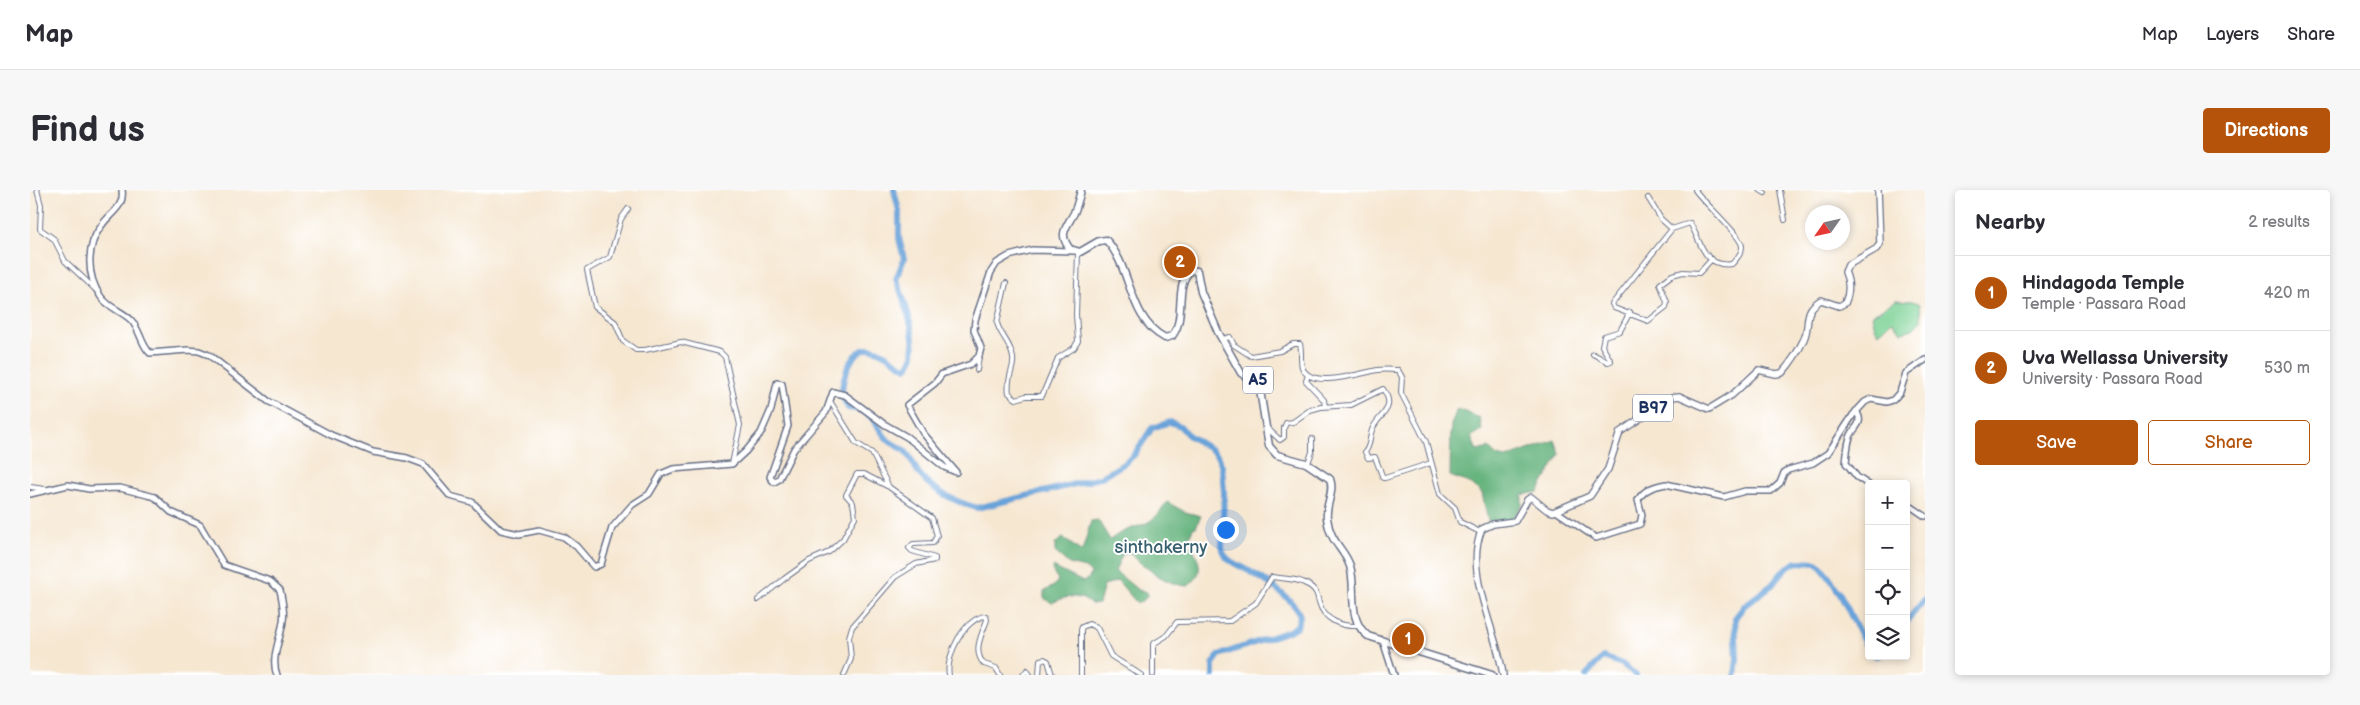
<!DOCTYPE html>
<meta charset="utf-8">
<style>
:root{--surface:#fff;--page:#f7f7f7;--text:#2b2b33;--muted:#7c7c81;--line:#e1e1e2;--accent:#b45309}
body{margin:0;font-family:"Balsamiq Sans",sans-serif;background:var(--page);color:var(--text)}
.controls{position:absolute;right:15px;bottom:15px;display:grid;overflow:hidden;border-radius:5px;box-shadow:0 2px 8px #0003}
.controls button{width:45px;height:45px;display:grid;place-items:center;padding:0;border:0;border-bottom:1px solid var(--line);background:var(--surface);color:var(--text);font:25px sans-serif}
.compass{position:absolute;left:1775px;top:15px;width:45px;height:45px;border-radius:50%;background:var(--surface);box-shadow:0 2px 8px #0003;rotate:236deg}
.you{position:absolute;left:1195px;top:339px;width:18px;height:18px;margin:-12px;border:4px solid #fff;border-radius:50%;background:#1a73e8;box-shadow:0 0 0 8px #1a73e833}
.badge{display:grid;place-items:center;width:32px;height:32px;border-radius:50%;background:var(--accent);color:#fff;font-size:16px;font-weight:700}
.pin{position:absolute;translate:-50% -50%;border:2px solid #fff;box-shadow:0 1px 5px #0006}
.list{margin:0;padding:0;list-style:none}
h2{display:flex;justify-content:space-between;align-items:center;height:65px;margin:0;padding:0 20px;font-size:21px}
h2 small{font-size:16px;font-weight:400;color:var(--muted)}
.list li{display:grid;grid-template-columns:32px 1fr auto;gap:15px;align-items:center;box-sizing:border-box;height:75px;padding:0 20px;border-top:1px solid var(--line)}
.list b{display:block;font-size:19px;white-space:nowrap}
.list p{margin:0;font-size:16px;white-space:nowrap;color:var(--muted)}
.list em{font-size:16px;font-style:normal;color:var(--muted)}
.actions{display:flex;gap:10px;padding:15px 20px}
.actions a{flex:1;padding:11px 0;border:1px solid var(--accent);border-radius:5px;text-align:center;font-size:18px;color:var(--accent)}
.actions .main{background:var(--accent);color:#fff}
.icon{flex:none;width:28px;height:28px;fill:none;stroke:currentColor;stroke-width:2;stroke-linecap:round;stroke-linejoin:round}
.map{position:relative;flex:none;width:1895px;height:485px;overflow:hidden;border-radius:5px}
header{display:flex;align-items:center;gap:30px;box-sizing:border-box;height:70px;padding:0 25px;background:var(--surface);border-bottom:1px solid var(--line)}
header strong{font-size:24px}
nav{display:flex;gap:28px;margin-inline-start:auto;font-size:18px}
.intro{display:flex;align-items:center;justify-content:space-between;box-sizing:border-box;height:120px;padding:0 30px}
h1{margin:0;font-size:35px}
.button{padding:12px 22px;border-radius:5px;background:var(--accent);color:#fff;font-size:18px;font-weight:700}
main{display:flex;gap:30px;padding:0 30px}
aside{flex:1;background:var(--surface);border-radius:5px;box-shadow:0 2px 8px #0003}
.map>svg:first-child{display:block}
.green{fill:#7dd295;stroke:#4c807a}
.forest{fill:#66b47e;stroke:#40726e}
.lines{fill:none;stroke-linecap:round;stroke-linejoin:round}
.river{stroke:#69a3d9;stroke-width:6}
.street-casing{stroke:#686f86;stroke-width:6}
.secondary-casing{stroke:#686f86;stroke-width:8}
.primary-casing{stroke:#686f86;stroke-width:8}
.highway-casing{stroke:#686f86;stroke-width:9}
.street{stroke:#fff;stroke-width:4}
.secondary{stroke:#fff;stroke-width:5}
.primary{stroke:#fff;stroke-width:5.5}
.highway{stroke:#fff;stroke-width:6}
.labels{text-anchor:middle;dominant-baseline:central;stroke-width:4;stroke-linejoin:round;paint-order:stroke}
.shield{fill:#fff;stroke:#5f6d8e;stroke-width:1}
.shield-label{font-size:16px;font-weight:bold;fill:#1b2f5e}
.park-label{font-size:18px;fill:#38606e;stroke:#fff}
</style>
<header>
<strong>Map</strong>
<nav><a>Map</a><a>Layers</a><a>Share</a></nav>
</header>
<div class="intro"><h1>Find us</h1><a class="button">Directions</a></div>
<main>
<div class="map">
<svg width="1895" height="485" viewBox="0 0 1895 485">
<rect width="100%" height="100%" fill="#fff"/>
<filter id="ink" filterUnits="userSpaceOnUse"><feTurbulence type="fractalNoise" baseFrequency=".02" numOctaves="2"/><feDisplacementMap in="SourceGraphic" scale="10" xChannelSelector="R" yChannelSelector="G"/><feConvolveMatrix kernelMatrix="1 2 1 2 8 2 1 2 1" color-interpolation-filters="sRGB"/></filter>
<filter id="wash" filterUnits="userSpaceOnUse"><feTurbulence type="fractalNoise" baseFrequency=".0096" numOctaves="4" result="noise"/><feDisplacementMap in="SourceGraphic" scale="20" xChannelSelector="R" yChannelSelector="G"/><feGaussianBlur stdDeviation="1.12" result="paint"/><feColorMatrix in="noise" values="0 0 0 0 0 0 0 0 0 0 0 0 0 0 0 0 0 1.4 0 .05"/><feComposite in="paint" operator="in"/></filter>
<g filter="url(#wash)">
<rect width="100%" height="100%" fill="#f6e7d1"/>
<path class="green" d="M1866,110L1882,111L1890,114L1891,130L1883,139L1872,142L1862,131L1849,143L1845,138L1842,125Z"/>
<path class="forest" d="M1427,219L1450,228L1452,240L1441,247L1447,261L1459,258L1467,266L1476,268L1525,250L1530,264L1508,302L1492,305V315L1482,330L1458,331L1452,303L1439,293L1420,286L1421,235Z
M1137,312L1155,322L1171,326L1166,337L1163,338L1158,350C1167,366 1178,382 1158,396C1135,395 1115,377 1098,362L1092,365L1085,381L1108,400L1117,402V407L1109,413L1106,412L1088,391L1074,395L1069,414C1059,416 1058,410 1050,408C1040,405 1030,409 1022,413L1014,408V401L1024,396L1028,390L1022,380L1023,377L1053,392L1059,388L1061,383L1055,378L1039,374L1025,362V354L1033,348L1052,362L1061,331L1068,330L1080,350C1105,330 1117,344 1137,312Z"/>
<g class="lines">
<path class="river" d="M864,0L869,21V48L874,69L866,89C873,106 895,165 876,178C867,173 852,160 842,159C822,156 812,188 812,203C812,208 816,213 818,218C845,221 842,232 858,250C862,254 869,256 874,260C882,267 884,278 891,286C905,302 926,312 947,318L1070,288L1095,273L1104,265L1122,238L1140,232L1150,236L1158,245L1183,261L1188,267L1192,277L1194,302L1192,360C1197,373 1208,374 1219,381C1234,389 1265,410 1270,426L1267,436L1259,441L1189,465L1183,474V485
M1876,432L1895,409
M1846,466H1848
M1556,485L1573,467L1592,474L1606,485
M1705,485L1707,469L1705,428L1715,415L1742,395L1755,379L1767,372L1787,373C1813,400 1821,430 1839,461"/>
</g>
</g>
<g filter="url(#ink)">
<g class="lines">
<g class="street-casing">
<path id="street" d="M7,0L11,15L10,39L24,49L35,71L66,100
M1730,0L1735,3
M1750,0L1755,30
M1618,8L1631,29L1642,39L1660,33C1671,51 1673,78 1702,74C1706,69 1712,64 1712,57C1713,47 1673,12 1665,0
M598,19L591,29L580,67L557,80L565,117L585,132L593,151L606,160H615L651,152L690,162L695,167L710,235L702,274
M1642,39L1582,114L1584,118L1618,131L1636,117L1637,112L1630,94L1642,85L1653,82L1669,83L1682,69
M976,93L967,133C971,147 980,151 983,168C985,177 976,189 979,203L986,209L996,206H1012L1028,168L1044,158L1048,151L1046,125L1048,62
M1193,149L1200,147L1204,155L1221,166L1250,161L1263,154H1270C1272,161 1270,170 1272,177C1280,201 1333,182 1348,180C1355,179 1361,180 1368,180
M1563,164L1578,172L1581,171L1572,156L1574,146L1590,141L1600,122
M947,180L949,166
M1368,180L1372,187L1371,203L1396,252L1410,304L1425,318L1430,332L1450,342
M1278,185L1276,191L1294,210L1295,217
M800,211L826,253L842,263L859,297L902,328L907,346L903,353L883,354L879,358L882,361L905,368V370L886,374L865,387L822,437L819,447L821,469L814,485
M1237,238L1250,250L1254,247V238L1256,233L1263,232L1280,220L1291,217L1321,215L1353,199C1368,220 1347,225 1342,240C1339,248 1341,255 1335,262L1338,268L1345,267L1353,288H1355L1401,273
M1278,273L1282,262V249
M0,297L15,299
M728,410L754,389L779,371L799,362L813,349L825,327L823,313L816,305L827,284H834L857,296
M919,485C915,466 935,427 956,426L957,430C952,444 942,461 954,474L966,478L970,485
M993,485L997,480L1000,485
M1009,485L1010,470L1014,469L1018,471L1022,485
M1051,485V440L1052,437L1059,434L1067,438L1081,466L1111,485
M1123,485V454L1136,446L1147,432L1200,431L1226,413L1242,387C1254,389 1269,388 1280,396C1287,401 1287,405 1289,412C1294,431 1312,437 1329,436"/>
</g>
<g class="secondary-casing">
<path id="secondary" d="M92,0C95,17 80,23 72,35C56,55 56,86 71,107C79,118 92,121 101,130C110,139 111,155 120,163L158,160L169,161L179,165L238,211L301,245L343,262L377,268L393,274L420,306L442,312L471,340L489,344L509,340L534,347L546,356L564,377L571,374L582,338L602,315L619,304L631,284L643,279L702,274L716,261L731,243L741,220L747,193L752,194L758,236L740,287L744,292L749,289L764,259L796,222L803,202L815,205L854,234L877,247L914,277L926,282L893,243L877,215L905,193L912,184L941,174L949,166L951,158L944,140L945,130L961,82L967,73L979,66L1002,60L1044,61
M1826,221C1834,233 1826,235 1821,245C1817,253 1817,264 1816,273L1827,287L1839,295
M0,304L38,295L59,299L90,298L125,307L141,322L170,335L194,375L240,391L250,400C252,410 255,421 253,431C251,448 240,468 247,485
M1876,313L1895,326
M1526,321L1566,348L1610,334L1612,325L1608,310C1614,299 1625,296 1636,294L1694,307L1715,301H1741L1750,293L1754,283L1758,280L1783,273L1798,263L1823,225L1835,212L1841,209L1857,212L1863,210L1870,202L1876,183L1895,170
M1353,451L1364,485"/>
</g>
<g class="primary-casing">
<path id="primary" d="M1473,485C1467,440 1433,383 1452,339L1463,334L1485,331L1497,310L1501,307L1517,320L1523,322L1560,306L1578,279L1590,242L1642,207L1649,206L1679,219L1702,205L1729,180L1746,184L1752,183C1760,174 1769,160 1774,149C1781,133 1772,121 1791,110L1809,116L1815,113C1820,102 1820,93 1815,82L1818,75L1846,59L1850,54L1848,0"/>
</g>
<g class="highway-casing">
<path id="highway" d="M1051,0C1049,8 1047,16 1044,23C1036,38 1028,44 1040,59L1050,62L1069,51L1076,50C1102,77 1098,129 1135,148L1142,146C1157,128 1143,96 1161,80L1167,81L1171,102L1188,142L1211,183L1217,187L1225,188L1229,194L1239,256L1247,265L1276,273L1300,289C1305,302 1295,315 1297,328C1300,353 1314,358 1320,376C1327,399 1316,429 1338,446L1462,485"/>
</g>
<use href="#street" class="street"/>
<use href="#secondary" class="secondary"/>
<use href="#primary" class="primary"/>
<use href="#highway" class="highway"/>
</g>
</g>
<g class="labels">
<g class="shield">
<rect x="1213" y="176.5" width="30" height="27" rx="4"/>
<rect x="1603" y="204.5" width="40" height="27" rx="4"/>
</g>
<g class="shield-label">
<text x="1228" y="190">A5</text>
<text x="1623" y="218">B97</text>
</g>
<g class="park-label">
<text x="1131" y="357">sinthakerny</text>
</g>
</g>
</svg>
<div class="controls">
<button>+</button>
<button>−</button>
<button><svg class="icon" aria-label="locate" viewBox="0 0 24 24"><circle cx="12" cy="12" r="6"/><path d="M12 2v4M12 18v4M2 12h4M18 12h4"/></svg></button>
<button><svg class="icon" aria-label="layers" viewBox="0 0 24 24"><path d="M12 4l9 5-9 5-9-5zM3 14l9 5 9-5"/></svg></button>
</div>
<svg class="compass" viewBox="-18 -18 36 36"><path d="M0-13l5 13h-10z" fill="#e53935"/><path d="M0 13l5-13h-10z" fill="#7c7c81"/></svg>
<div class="you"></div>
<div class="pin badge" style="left:1378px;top:449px">1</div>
<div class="pin badge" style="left:1150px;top:72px">2</div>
</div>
<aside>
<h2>Nearby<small>2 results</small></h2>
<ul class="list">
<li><span class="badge">1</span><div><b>Hindagoda Temple</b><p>Temple · Passara Road</p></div><em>420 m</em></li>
<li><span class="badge">2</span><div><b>Uva Wellassa University</b><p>University · Passara Road</p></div><em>530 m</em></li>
</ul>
<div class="actions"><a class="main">Save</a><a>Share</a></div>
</aside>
</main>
